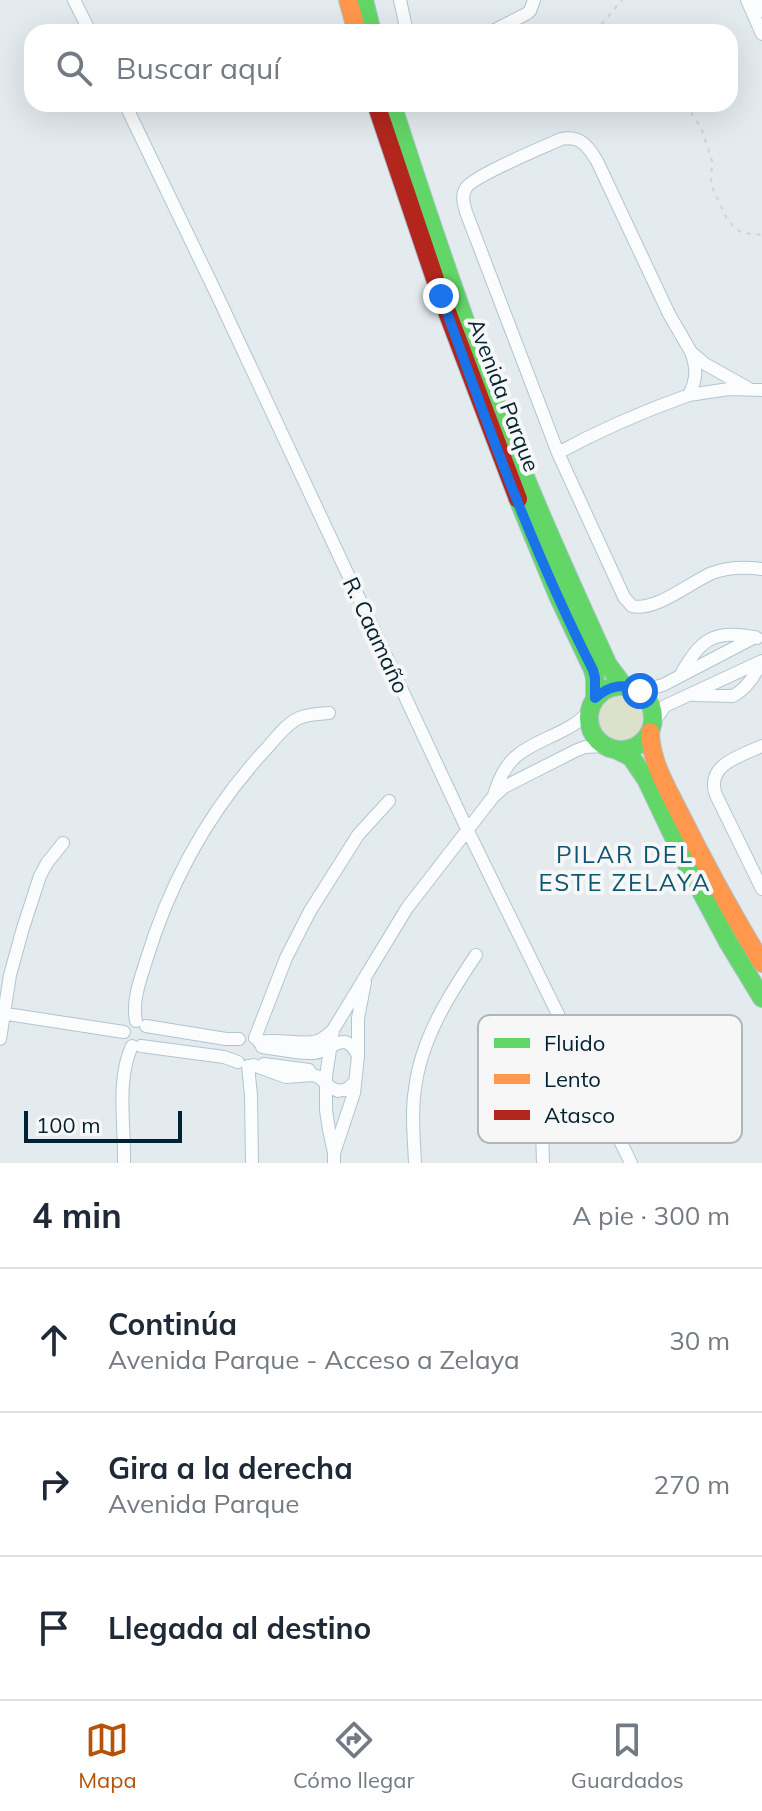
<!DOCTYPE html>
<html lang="es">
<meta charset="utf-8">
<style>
:root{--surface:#fff;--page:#f2f2f3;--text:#1f2937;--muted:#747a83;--line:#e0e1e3;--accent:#b45309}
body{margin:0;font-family:Mulish,sans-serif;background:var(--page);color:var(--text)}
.scale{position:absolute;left:24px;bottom:20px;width:158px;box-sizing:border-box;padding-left:8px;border:4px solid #002332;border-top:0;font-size:22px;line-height:28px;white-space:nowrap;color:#002332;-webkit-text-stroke:6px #f7f7f7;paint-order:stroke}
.stop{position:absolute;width:24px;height:24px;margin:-18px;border:6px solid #1a73e8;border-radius:50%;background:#fff}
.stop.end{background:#1a73e8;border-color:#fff;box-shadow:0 2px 8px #0008}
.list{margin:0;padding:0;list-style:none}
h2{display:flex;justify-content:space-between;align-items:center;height:104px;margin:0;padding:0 32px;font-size:34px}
h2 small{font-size:26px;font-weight:400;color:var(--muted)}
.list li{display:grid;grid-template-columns:52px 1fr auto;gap:24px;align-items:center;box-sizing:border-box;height:144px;padding:0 32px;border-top:2px solid var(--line)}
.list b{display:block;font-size:30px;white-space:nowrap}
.list p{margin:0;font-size:26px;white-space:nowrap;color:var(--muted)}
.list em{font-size:26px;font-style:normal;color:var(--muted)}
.icon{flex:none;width:44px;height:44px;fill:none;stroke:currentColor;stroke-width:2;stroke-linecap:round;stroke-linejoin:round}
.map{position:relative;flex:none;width:762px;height:1163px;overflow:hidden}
.search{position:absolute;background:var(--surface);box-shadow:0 8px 32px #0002;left:24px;right:24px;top:24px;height:88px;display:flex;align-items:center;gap:20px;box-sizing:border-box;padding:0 28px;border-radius:24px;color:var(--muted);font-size:30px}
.sheet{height:536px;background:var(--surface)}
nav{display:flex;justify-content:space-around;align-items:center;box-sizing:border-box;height:112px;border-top:2px solid var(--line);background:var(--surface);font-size:22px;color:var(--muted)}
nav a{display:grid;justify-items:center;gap:4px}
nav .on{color:var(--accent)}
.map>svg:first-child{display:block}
.green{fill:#dce1cc}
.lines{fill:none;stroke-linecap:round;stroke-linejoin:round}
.street-casing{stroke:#b1c5cf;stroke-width:14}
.fast-casing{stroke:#b1c5cf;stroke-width:20}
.slow-casing{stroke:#b1c5cf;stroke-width:20}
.jam-casing{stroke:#b1c5cf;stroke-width:20}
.path{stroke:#cfd3d5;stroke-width:2;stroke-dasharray:4 6;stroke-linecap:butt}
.street{stroke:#fbfcfd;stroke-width:12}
.fast{stroke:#63d668;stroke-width:18}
.slow{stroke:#ff974d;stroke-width:18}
.jam{stroke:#b3261e;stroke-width:18}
.route{stroke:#1a73e8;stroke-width:10}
.labels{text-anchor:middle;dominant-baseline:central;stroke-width:8;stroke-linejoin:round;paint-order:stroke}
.street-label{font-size:22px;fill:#002332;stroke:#f7f7f7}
.neighbourhood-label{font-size:24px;letter-spacing:2px;fill:#0c5772;stroke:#f7f7f7}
.key{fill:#f7f7f7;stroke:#adb7bc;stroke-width:2}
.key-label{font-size:22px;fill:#002332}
</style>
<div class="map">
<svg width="762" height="1163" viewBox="0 0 762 1163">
<rect width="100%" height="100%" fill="#e3ebef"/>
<path class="green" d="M596 718a27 27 0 1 1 54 0a27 27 0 1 1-54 0Z"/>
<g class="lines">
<g class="street-casing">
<path id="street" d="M74,0L90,32
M400,0L407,32
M747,0L762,34
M757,0L762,11
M491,32L526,14L530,11L534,0
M125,104L217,295L468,831L631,1163
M691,352L669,314L597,161C588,146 580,135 561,139C544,147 473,176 466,188C461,196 464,204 466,212L558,453L624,597L632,606C655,612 691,582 712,573C728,567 746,567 762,569
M748,388L705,364L691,352C697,368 697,379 689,395L729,389L762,390
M558,453C600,430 644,411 689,395
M680,676C700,640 713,628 757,638
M640,691L663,685L755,637
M694,695L733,696C747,688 755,676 761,662
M653,723L665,706L762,661
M762,746C740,756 705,765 716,795L762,889
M494,795C507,751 527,749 564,730C574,725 582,720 589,711
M0,1013L124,1032
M136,1021C132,1001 140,980 146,961C170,882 211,808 267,748C276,738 286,724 299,718C308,714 318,714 329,713
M146,1026L226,1039H239
M255,1038L286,958L310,911L358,835L389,801
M0,1039L10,975L23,928L40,876L47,863L63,843
M259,1042C278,1038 303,1046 317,1041C324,1039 328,1034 333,1030
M141,1046L224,1057L238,1062
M262,1047C279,1049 297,1054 314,1053C326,1052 335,1041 345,1042C352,1044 355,1050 358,1056
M264,1064L309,1070
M253,1065L286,1077L313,1075L319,1077L330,1087L338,1091L347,1089L355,1082
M248,1066L251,1095L252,1163
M541,1091L543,1163
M334,1153L329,1130L326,1110V1076L333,1030L407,908L493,797L504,787L575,751L585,747L605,746
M124,1163C125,1127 116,1079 132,1046
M334,1163V1153L354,1093L358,1056V1018L365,982
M415,1163C414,1138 411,1113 415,1089C421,1039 449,995 476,955"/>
</g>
<g class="fast-casing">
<path id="fast" d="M364,0L372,32
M392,104C423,200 455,297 491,391C526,484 567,575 608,665L623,685
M518,499L558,596L593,670L595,678V698
M589 718a32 32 0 1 1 64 0a32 32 0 1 1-64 0Z
M617,750L631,757L646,779L688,867L728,942L762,998"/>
</g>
<g class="slow-casing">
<path id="slow" d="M348,0L357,32
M650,732C651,762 666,786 679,812C705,864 732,914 762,963"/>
</g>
<g class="jam-casing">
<path id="jam" d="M376,104L438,288L518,499"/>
</g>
<path class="path" d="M595,32L622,0
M686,104L702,130L712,161L711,185L726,217L733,226L742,233L762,235"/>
<use href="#street" class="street"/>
<use href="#fast" class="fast"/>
<use href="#slow" class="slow"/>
<use href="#jam" class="jam"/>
</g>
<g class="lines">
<path class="route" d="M441,296C486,422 532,550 593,670L595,678V698C610,685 623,683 640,691"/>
</g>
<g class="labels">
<g class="street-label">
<text transform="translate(504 395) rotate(69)">Avenida Parque</text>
<text transform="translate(376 635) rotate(65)">R. Caamaño</text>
</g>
<g class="neighbourhood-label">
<text x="625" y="854">PILAR DEL<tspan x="625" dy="28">ESTE ZELAYA</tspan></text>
</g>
</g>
<rect x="478" y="1015" width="264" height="128" rx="12" class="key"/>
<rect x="494" y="1038" width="36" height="10" fill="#63d668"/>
<rect x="494" y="1074" width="36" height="10" fill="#ff974d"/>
<rect x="494" y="1110" width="36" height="10" fill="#b3261e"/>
<g class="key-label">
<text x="544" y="1051">Fluido</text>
<text x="544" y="1087">Lento</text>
<text x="544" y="1123">Atasco</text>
</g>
</svg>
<div class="scale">100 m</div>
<div class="stop" style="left:640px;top:691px"></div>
<div class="stop end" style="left:441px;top:296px"></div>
<div class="search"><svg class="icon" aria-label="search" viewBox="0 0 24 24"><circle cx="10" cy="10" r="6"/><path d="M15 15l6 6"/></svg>Buscar aquí</div>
</div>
<section class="sheet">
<h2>4 min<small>A pie · 300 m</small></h2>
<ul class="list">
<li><svg class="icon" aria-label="ahead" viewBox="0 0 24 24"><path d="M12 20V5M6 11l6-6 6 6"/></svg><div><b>Continúa</b><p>Avenida Parque - Acceso a Zelaya</p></div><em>30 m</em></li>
<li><svg class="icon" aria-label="right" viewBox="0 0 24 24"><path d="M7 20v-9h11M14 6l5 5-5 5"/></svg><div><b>Gira a la derecha</b><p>Avenida Parque</p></div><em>270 m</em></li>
<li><svg class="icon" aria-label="arrive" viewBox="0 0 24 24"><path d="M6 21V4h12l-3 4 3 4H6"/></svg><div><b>Llegada al destino</b></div></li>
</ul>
</section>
<nav>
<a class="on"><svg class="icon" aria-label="map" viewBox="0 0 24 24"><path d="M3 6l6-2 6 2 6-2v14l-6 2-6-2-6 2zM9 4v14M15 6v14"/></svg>Mapa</a>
<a><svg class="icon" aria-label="directions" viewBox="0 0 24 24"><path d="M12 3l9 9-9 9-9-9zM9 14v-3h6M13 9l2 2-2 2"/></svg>Cómo llegar</a>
<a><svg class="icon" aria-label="saved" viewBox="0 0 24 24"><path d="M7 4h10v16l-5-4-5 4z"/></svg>Guardados</a>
</nav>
